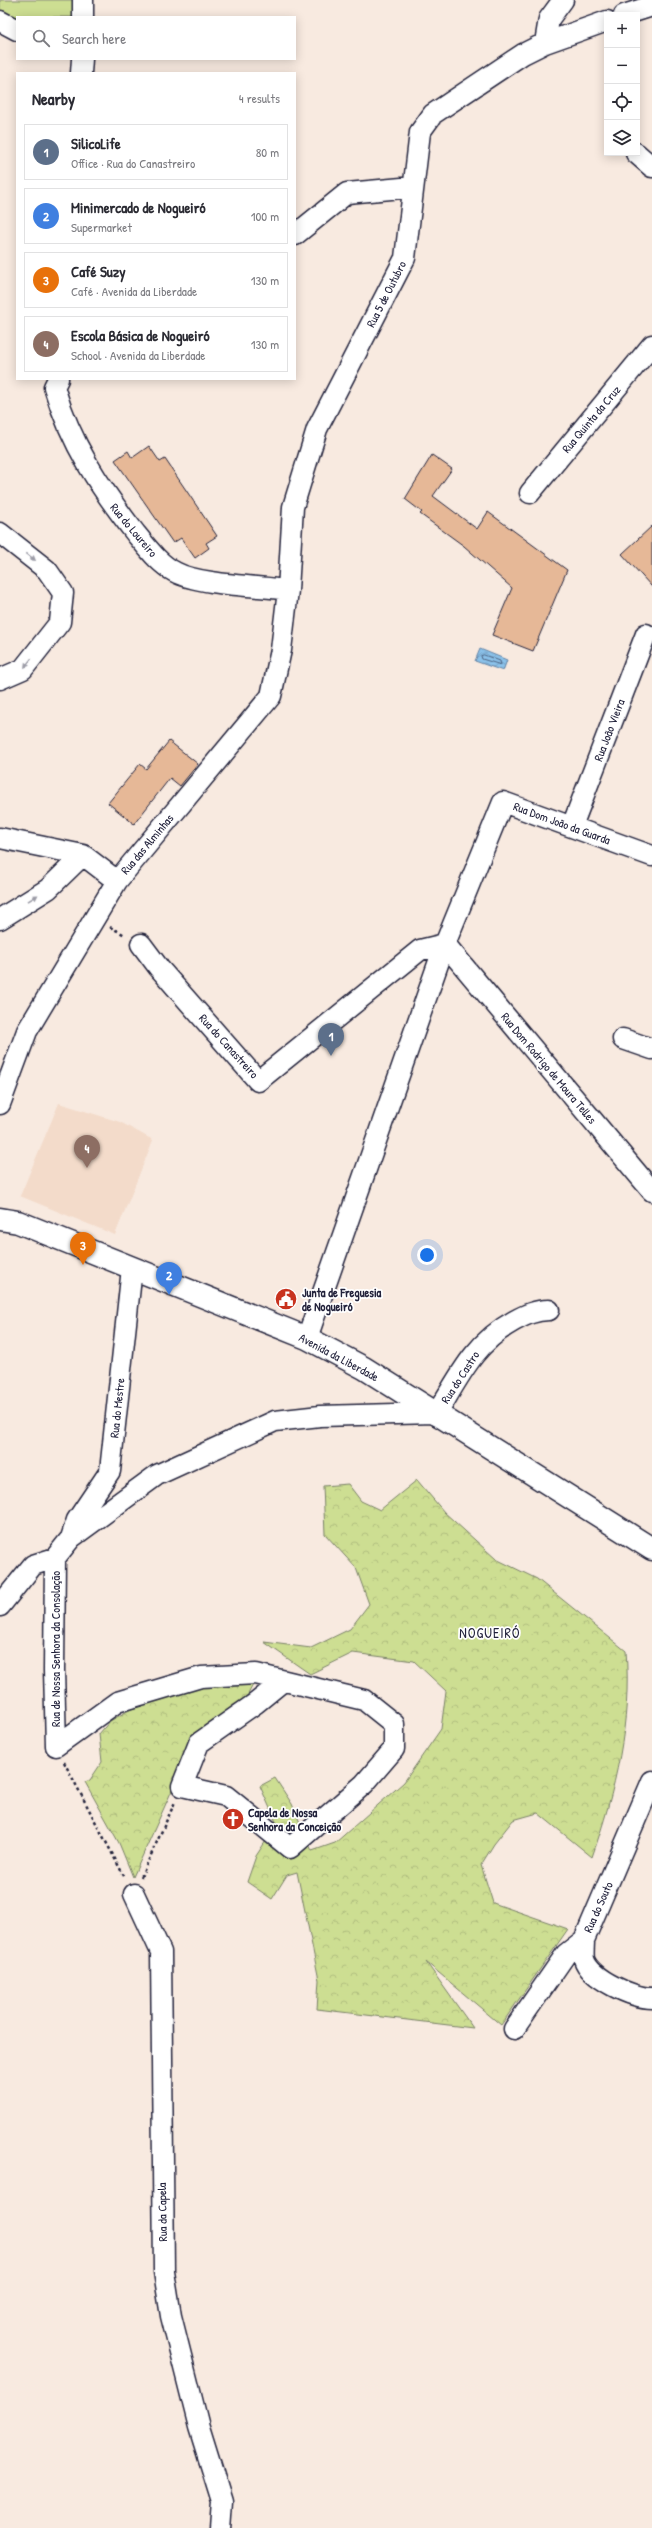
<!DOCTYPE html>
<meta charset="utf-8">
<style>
:root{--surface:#fff;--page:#f2f2f3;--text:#2b2b33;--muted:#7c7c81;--line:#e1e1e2;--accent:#0f766e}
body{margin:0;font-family:"Patrick Hand",sans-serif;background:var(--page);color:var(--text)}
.controls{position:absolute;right:12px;top:12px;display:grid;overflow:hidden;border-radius:0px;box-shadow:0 2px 10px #0003}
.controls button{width:36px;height:36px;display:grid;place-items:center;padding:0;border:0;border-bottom:1px solid var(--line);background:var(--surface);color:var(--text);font:20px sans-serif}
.you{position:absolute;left:427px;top:1255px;width:14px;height:14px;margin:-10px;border:3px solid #fff;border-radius:50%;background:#1a73e8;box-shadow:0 0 0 6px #1a73e833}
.badge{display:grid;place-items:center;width:26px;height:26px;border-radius:50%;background:var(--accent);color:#fff;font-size:13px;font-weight:700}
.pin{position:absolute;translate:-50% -33px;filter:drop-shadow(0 1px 2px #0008)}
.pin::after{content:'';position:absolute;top:21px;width:14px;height:12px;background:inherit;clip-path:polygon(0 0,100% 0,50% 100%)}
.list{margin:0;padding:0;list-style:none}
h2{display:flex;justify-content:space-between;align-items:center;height:52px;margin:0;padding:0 16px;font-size:17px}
h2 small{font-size:13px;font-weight:400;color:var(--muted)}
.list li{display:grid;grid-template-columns:26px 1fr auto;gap:12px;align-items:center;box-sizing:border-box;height:56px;margin:0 8px 8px;padding:0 8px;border:1px solid var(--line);border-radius:0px}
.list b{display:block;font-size:15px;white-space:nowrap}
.list p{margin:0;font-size:13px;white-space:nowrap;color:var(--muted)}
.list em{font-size:13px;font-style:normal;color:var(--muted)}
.icon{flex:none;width:22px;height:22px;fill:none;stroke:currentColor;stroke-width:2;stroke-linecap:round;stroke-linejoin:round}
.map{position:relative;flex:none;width:652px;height:2528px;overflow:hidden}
.search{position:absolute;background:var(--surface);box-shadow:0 2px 10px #0003;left:16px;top:16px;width:280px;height:44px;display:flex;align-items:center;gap:10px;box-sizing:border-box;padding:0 14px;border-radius:0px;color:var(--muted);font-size:15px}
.panel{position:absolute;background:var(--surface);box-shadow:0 2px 10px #0003;left:16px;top:72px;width:280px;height:308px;border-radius:0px}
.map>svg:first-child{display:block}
.built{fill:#f3dbca}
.grass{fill:#cdde92;stroke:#788066}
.forest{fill:url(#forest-crowns);stroke:#788066}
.water{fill:url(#water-waves);stroke:#6182a4}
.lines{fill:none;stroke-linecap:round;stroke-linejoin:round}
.shore{stroke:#4c6281;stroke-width:1}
.building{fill:#e6b897;stroke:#22223b}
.minor-casing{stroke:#22223b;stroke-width:23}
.tertiary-casing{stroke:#22223b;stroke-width:25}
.path{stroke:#22223b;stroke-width:2.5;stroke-dasharray:3 3;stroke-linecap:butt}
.minor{stroke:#fff;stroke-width:20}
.tertiary{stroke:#fff;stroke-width:22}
.oneway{fill:#9c9ca7}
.labels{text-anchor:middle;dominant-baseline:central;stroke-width:3.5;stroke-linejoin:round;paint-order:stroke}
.street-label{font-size:12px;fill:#22223b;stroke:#fff}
.poi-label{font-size:12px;font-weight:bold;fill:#22223b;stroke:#fff;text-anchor:start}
.quarter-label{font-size:14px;letter-spacing:1px;fill:#22223b;stroke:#fff}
</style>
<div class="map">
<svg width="652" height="2528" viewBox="0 0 652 2528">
<defs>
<pattern id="forest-crowns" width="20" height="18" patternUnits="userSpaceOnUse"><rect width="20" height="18" fill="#cdde92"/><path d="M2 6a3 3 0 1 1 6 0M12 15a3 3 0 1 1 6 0" fill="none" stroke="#b0be7f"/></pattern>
<pattern id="water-waves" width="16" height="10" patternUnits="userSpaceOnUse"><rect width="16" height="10" fill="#8bc2ea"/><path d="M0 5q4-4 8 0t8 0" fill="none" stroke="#78a6ca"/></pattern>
</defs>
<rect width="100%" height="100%" fill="#f8eae0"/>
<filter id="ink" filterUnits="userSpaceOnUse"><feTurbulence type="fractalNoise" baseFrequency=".025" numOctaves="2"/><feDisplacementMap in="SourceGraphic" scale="8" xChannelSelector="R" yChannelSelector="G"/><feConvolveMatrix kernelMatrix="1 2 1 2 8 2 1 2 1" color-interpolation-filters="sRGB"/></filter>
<g filter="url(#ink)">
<path class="built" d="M59,1103L120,1122L153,1140L115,1235L20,1196Z"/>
<path class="grass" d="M0,0H74L76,17H17V25L0,16Z"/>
<path class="forest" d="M417,1480L444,1512L496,1559L537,1579L626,1651C632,1720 615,1792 592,1857L538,1813L513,1820L494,1844L481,1865L493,1903L568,1929L501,2025L426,1962L473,2028L317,2009L319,1980L297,1872L287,1875L272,1899L247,1882L256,1856L277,1824L260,1786L275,1778L292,1804L312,1851L335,1843L404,1782L441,1729L446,1691L414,1661L353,1653L310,1674L264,1642L311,1648L350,1629L369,1604L356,1568L325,1534L323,1486L348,1484L361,1501L380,1510Z
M255,1681L246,1698L177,1779L133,1877L119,1843L85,1782L90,1780L102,1762L99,1734L110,1721L138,1705L209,1684Z"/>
<path class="water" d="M480,649L507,660L503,671L475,661Z"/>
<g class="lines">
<path class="shore" d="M484,655L500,661L501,665L482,659L481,656Z"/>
</g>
<path class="building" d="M149,446L160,462L165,459L217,536L206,543L209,548L195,558L181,538L173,543L115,460L128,451L132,458Z
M432,455L452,469L433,496L477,529L488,512L567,570L533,651L492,635L512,588L464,546L420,514L422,512L405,499Z
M652,526V587L622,554Z
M169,741L198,764L180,786L170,778L134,824L108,803L140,764L146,769Z"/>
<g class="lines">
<g class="minor-casing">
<path id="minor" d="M624,15L652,6
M83,17V0
M0,21L17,30
M545,43L549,19L563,0
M81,73L82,59
M636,153L652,167
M295,235L347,193L413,187
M58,379L54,387C71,444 100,488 136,534C147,547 159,564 175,572C199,585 259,586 288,590
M530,493L652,345
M0,533L47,570L63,593L60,622L23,669L0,679
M572,826L646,634
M0,838L83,855L117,881
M0,919L48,889L83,855
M141,944L159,968L258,1081L420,950L445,944
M445,944L652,1191
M623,1039L652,1049
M0,1104L27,1031L117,881L271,696L281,650L288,590L293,507L317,429L405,258L420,132L433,114L523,54L545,43L607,21
M307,1338L445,944L503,802L652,856
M436,1415C459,1377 474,1343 514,1321C525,1315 535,1310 549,1310
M71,1538L77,1520L110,1471L132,1268
M0,1606L33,1565L55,1558
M283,1681L256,1703L199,1743L182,1786L226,1796L290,1848L364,1784L394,1749V1724L364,1700L256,1674L201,1677L117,1702L56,1746L54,1670L55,1558L71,1538L157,1475L275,1421L320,1416L434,1413
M652,1781L584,1940C584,1946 583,1954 584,1959C590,1979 633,1998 652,1998
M134,1894L161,1952L164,2272L171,2316L199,2427L222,2501L220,2528
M514,2029L566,1954L584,1940"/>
</g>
<g class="tertiary-casing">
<path id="tertiary" d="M0,1219L18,1222L307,1338L364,1368L652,1549"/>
</g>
<path class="path" d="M110,927L125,935
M64,1762L125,1878
M141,1877L175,1802"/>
<use href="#minor" class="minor"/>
<use href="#tertiary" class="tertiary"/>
</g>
<defs><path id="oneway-solid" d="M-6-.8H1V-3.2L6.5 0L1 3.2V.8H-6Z"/></defs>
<g class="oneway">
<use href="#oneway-solid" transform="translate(31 557) rotate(38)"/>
<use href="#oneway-solid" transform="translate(28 663) rotate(128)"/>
<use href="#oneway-solid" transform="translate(33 898) rotate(-32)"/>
</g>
</g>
<defs>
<g id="civic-disc" transform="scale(1.15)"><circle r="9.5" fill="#c8321e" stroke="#fff"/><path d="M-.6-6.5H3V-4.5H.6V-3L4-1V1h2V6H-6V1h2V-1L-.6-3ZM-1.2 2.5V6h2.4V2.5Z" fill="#fff"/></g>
<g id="church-disc" transform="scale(1.15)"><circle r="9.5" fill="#c8321e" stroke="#fff"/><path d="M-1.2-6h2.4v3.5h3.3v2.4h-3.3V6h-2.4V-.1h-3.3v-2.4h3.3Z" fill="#fff"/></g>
</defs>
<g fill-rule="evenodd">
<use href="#civic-disc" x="286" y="1299"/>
<use href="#church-disc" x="233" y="1819"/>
</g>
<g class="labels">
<g class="street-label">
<text transform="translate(386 294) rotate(-63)">Rua 5 de Outubro</text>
<text transform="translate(591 419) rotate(-50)">Rua Quinta da Cruz</text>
<text transform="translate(134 530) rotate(50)">Rua do Loureiro</text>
<text transform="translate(609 730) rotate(-69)">Rua João Vieira</text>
<text transform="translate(562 823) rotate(20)">Rua Dom João da Guarda</text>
<text transform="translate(147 844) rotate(-50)">Rua das Alminhas</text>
<text transform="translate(229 1046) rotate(48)">Rua do Canastreiro</text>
<text transform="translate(549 1068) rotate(50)">Rua Dom Rodrigo de Moura Telles</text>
<text transform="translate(339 1357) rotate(28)">Avenida da Liberdade</text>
<text transform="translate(460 1377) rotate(-57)">Rua do Castro</text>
<text transform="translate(117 1408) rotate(-84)">Rua do Mestre</text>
<text transform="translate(55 1649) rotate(-90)">Rua de Nossa Senhora da Consolação</text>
<text transform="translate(598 1907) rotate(-66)">Rua do Souto</text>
<text transform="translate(162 2212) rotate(-91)">Rua da Capela</text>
</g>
<g class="poi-label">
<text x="302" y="1292">Junta de Freguesia<tspan x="302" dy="14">de Nogueiró</tspan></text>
<text x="248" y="1812">Capela de Nossa<tspan x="248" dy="14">Senhora da Conceição</tspan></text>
</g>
<g class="quarter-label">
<text x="490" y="1632">NOGUEIRÓ</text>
</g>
</g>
</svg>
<div class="controls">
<button>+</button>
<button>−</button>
<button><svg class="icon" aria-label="locate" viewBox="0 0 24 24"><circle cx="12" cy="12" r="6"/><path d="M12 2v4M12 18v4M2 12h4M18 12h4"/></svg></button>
<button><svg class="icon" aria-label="layers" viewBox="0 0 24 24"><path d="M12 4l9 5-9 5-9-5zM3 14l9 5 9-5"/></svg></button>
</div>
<div class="you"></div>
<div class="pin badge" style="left:331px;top:1056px;background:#5c6f8a">1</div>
<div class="pin badge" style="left:169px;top:1295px;background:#3f7fe0">2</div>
<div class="pin badge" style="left:83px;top:1265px;background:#e8710a">3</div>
<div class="pin badge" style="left:87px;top:1168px;background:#8d6e63">4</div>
<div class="search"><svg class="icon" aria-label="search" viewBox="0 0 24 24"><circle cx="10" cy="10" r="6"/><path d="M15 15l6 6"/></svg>Search here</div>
<section class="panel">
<h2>Nearby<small>4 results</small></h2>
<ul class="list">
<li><span class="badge" style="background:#5c6f8a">1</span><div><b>SilicoLife</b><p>Office · Rua do Canastreiro</p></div><em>80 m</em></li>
<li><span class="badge" style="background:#3f7fe0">2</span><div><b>Minimercado de Nogueiró</b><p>Supermarket</p></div><em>100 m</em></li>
<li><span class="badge" style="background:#e8710a">3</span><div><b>Café Suzy</b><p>Café · Avenida da Liberdade</p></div><em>130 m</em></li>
<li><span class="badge" style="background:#8d6e63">4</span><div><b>Escola Básica de Nogueiró</b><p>School · Avenida da Liberdade</p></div><em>130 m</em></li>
</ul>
</section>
</div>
